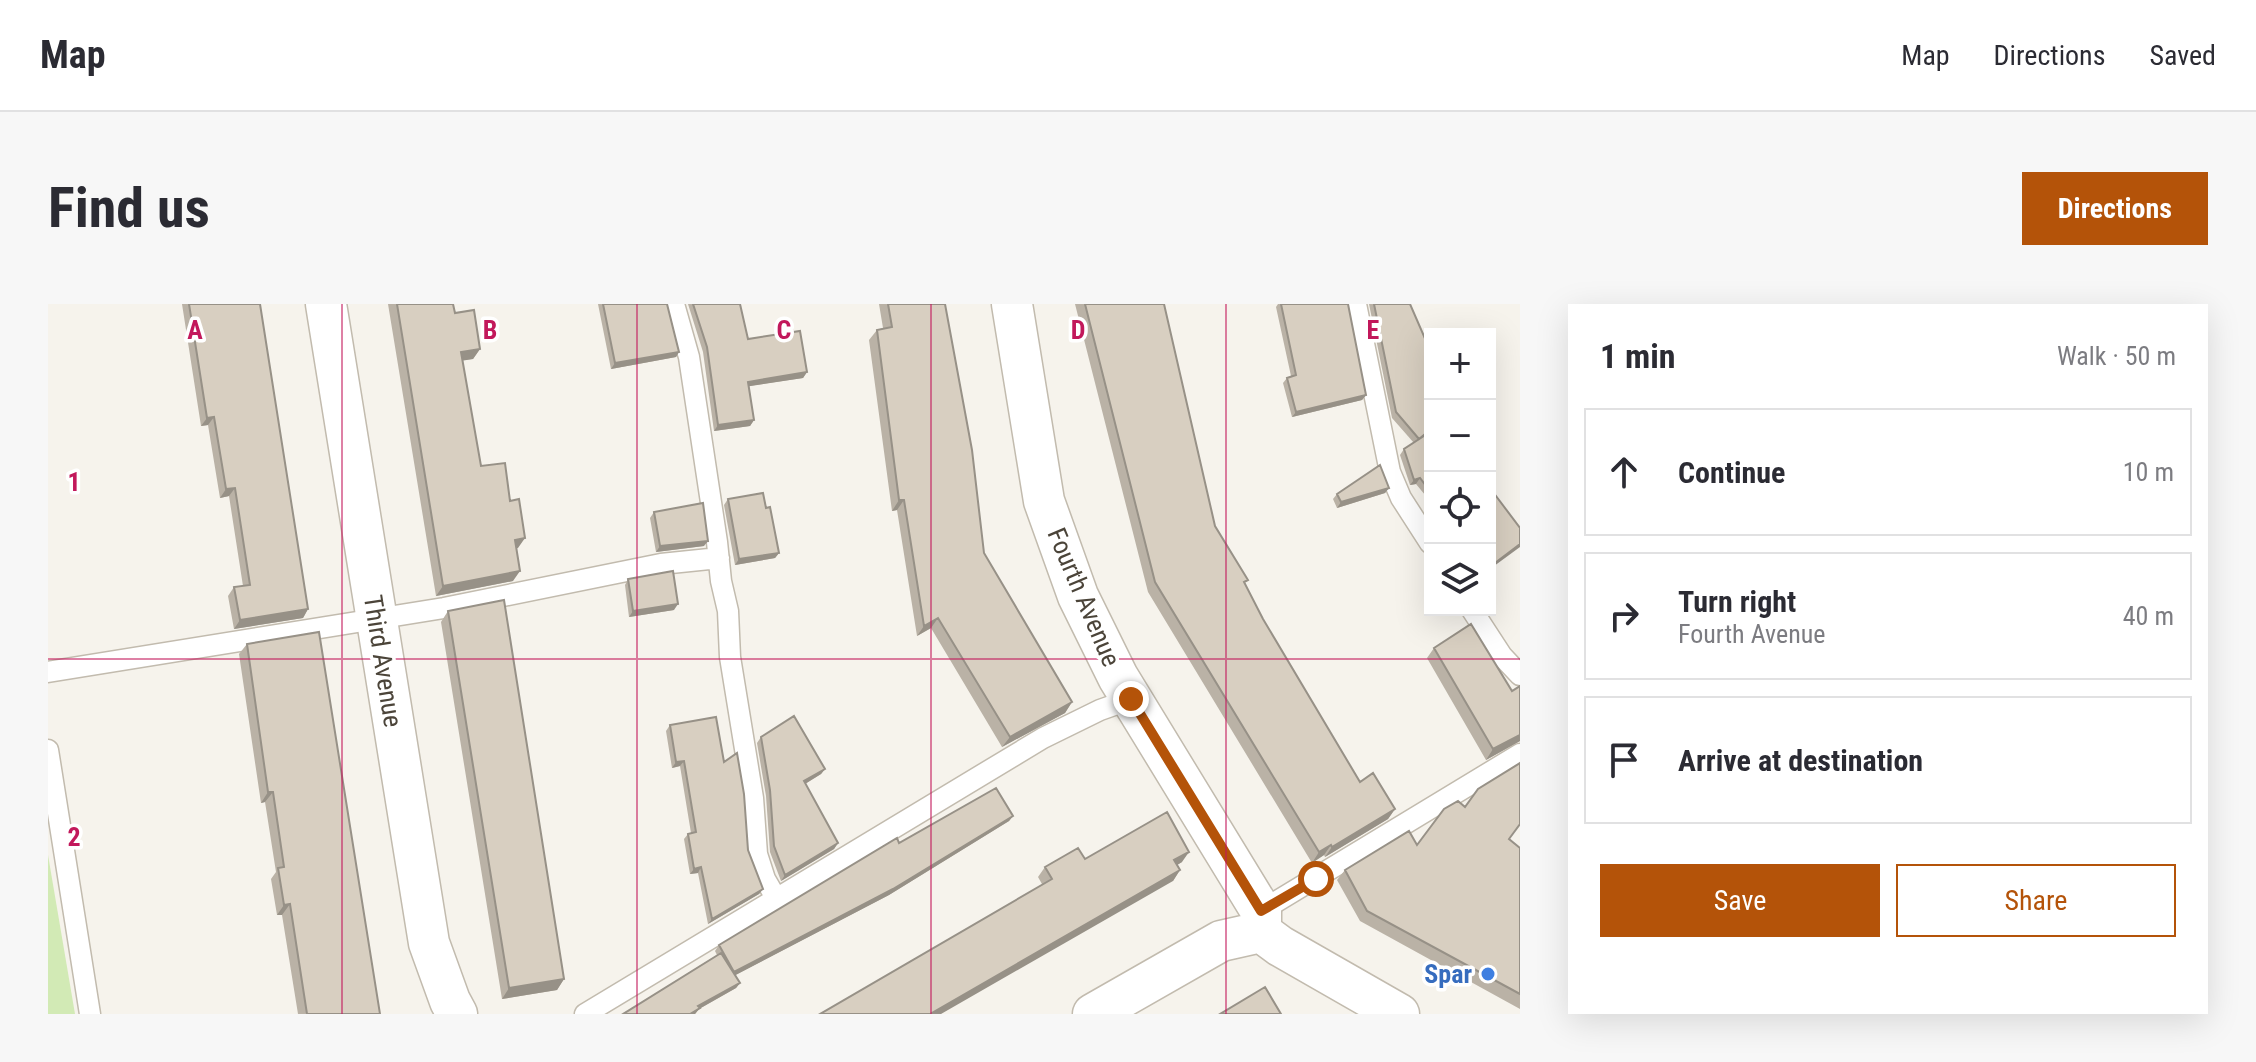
<!DOCTYPE html>
<meta charset="utf-8">
<style>
:root{--surface:#fff;--page:#f7f7f7;--text:#2b2b33;--muted:#7c7c81;--line:#e1e1e2;--accent:#b45309}
body{margin:0;font-family:"Roboto Condensed",sans-serif;background:var(--page);color:var(--text)}
.controls{position:absolute;right:24px;top:24px;display:grid;overflow:hidden;border-radius:0px;box-shadow:0 8px 32px #0002}
.controls button{width:72px;height:72px;display:grid;place-items:center;padding:0;border:0;border-bottom:2px solid var(--line);background:var(--surface);color:var(--text);font:40px sans-serif}
.stop{position:absolute;width:24px;height:24px;margin:-18px;border:6px solid #b45309;border-radius:50%;background:#fff}
.stop.end{background:#b45309;border-color:#fff;box-shadow:0 2px 8px #0008}
.list{margin:0;padding:0;list-style:none}
h2{display:flex;justify-content:space-between;align-items:center;height:104px;margin:0;padding:0 32px;font-size:34px}
h2 small{font-size:26px;font-weight:400;color:var(--muted)}
.list li{display:grid;grid-template-columns:52px 1fr auto;gap:24px;align-items:center;box-sizing:border-box;height:128px;margin:0 16px 16px;padding:0 16px;border:2px solid var(--line);border-radius:0px}
.list b{display:block;font-size:30px;white-space:nowrap}
.list p{margin:0;font-size:26px;white-space:nowrap;color:var(--muted)}
.list em{font-size:26px;font-style:normal;color:var(--muted)}
.actions{display:flex;gap:16px;padding:24px 32px}
.actions a{flex:1;padding:18px 0;border:2px solid var(--accent);border-radius:0px;text-align:center;font-size:28px;color:var(--accent)}
.actions .main{background:var(--accent);color:#fff}
.icon{flex:none;width:44px;height:44px;fill:none;stroke:currentColor;stroke-width:2;stroke-linecap:round;stroke-linejoin:round}
.map{position:relative;flex:none;width:1472px;height:710px;overflow:hidden;border-radius:0px}
header{display:flex;align-items:center;gap:48px;box-sizing:border-box;height:112px;padding:0 40px;background:var(--surface);border-bottom:2px solid var(--line)}
header strong{font-size:38px}
nav{display:flex;gap:44px;margin-inline-start:auto;font-size:28px}
.intro{display:flex;align-items:center;justify-content:space-between;box-sizing:border-box;height:192px;padding:0 48px}
h1{margin:0;font-size:56px}
.button{padding:20px 36px;border-radius:0px;background:var(--accent);color:#fff;font-size:28px;font-weight:700}
main{display:flex;gap:48px;padding:0 48px}
aside{flex:1;background:var(--surface);border-radius:0px;box-shadow:0 8px 32px #0002}
.map>svg:first-child{display:block}
.green{fill:#d2eab5}
.lines{fill:none;stroke-linecap:round;stroke-linejoin:round}
.lane-casing{stroke:#c2bbae;stroke-width:23}
.street-casing{stroke:#c2bbae;stroke-width:43}
.lane{stroke:#fff;stroke-width:20}
.street{stroke:#fff;stroke-width:40}
.wall{fill:#bab2a6}
.shaded-wall{fill:#979187}
.building{fill:#d8cfc1;stroke:#979187;stroke-width:2}
.route{stroke:#b45309;stroke-width:10}
.grid{fill:none;stroke:#c2185b;stroke-width:2;stroke-opacity:0.55}
.shop-dot{fill:#3f7fe0;stroke:#fff;stroke-width:3}
.labels{text-anchor:middle;dominant-baseline:central;stroke-width:7;stroke-linejoin:round;paint-order:stroke}
.street-label{font-size:26px;fill:#4b4439;stroke:#fff}
.shop-label{font-size:26px;font-weight:bold;fill:#366cbe;stroke:#fff;text-anchor:end}
.grid-label{font-size:26px;text-anchor:middle;font-weight:bold;fill:#c2185b;stroke:#fff;stroke-width:7;stroke-linejoin:round;paint-order:stroke}
</style>
<header>
<strong>Map</strong>
<nav><a>Map</a><a>Directions</a><a>Saved</a></nav>
</header>
<div class="intro"><h1>Find us</h1><a class="button">Directions</a></div>
<main>
<div class="map">
<svg width="1472" height="710" viewBox="0 0 1472 710">
<rect width="100%" height="100%" fill="#f6f3ec"/>
<path class="green" d="M0,551L27,710H0Z"/>
<g class="lines">
<g class="lane-casing">
<path id="lane" d="M626,0L641,53L669,238L673,277L680,307L682,353L705,494L709,550L717,575L728,594
M1308,0L1342,168L1353,194L1382,239
M1424,306L1454,352L1472,371
M0,368L396,304L613,260L671,254
M0,446L42,710
M1213,607L1472,450
M537,710L995,434L1052,406L1083,395"/>
</g>
<g class="street-casing">
<path id="street" d="M278,0L381,639L402,697L409,710
M964,0L996,197L1030,292L1070,373L1213,607V628L1232,642L1351,710
M1045,710L1173,637L1213,628"/>
</g>
<use href="#lane" class="lane"/>
<use href="#street" class="street"/>
</g>
<path class="wall" d="M134,0H212L260,305L255,314L186,325L180,292L186,283L195,282L181,192L172,194L160,121L153,122Z
M340,0H405L407,9L432,45L425,55L414,56L433,162L470,244H468L465,277L388,292Z
M550,0H619L631,48L628,53L563,65Z
M640,0H692L700,35L759,68L755,74L701,82L706,116L702,122L666,127L655,48Z
M831,0H897L936,249L1024,398L1017,409L954,443L883,324L869,332L849,206L844,207L821,36L829,26L835,24Z
M1027,0H1116L1167,222L1200,276L1196,280L1215,315L1312,478L1347,505L1340,515L1277,553L1276,551L1264,559L1100,288Z
M1230,0H1233L1318,91L1314,96L1244,113L1235,79L1239,74L1243,72L1228,3Z
M1321,0H1362L1382,128V197L1368,180L1362,181L1352,151L1356,145L1366,139L1344,114Z
M1341,184L1337,189L1289,204L1285,195L1289,190Z
M680,195L718,204L731,249L727,254L687,261L676,201Z
M606,208L656,242L608,248L602,214Z
M580,275L626,306L581,313L577,281Z
M400,307L516,675L509,686L454,695L393,318Z
M199,340L332,710H250L234,611H229L223,575L228,568L217,498L213,499L191,350Z
M1386,344L1464,387L1472,437L1438,456L1379,354Z
M622,421L676,458L700,546L715,585L711,590L660,620L650,569L642,570L636,535L640,530L643,529L632,462L624,464L618,427Z
M713,433L777,465L773,470L757,480L790,539L786,545L733,577L722,548L718,492L709,439Z
M1417,503L1472,544V705L1312,617L1289,576L1297,566L1369,541Z
M965,512L961,517L841,591L687,671L692,679L688,684L651,705L647,710H575L669,651L667,647L671,641L851,539Z
M1037,555L1134,558L1129,561L1132,566L1125,577L994,580L990,573L997,563Z"/>
<path class="shaded-wall" d="M432,45L425,55L406,58L413,48Z
M631,48L628,53L563,65L567,59Z
M759,68L755,74L696,83L700,78Z
M1318,91L1314,96L1244,113L1248,108Z
M166,113L160,121L153,122L159,114Z
M706,116L702,122L666,127L670,121Z
M1372,174L1368,180L1362,181L1366,176Z
M187,184L181,192L172,194L178,185Z
M1341,184L1337,189L1289,204L1293,198Z
M851,196H856L849,206L844,207Z
M477,234L470,244L460,246L467,236Z
M660,237L656,242L608,248L612,242Z
M1472,240V243L1442,265L1443,262Z
M731,249L727,254L687,261L691,255Z
M472,267L465,277L388,292L395,282Z
M630,300L626,306L581,313L585,307Z
M260,305L255,314L186,325L192,316Z
M890,314L883,324L869,332L876,322Z
M1024,398L1017,409L954,443L962,433Z
M1472,431V437L1438,456L1445,445Z
M636,457L632,462L624,464L628,458Z
M777,465L773,470L752,483L756,477Z
M220,488H225L217,498L213,499Z
M1347,505L1340,515L1277,553L1284,543Z
M965,512L961,517L841,591L682,674L686,668Z
M790,539L786,545L733,577L737,571Z
M1283,541L1276,551L1264,559L1271,548Z
M1141,548L1134,558L1119,567L1126,556Z
M653,563L650,569L642,570L646,565Z
M1132,566L1125,577L893,710H882Z
M715,585L711,590L660,620L664,615Z
M242,600L234,611H229L236,601Z
M516,675L509,686L454,695L461,684Z
M692,679L688,684L651,705L647,710H642L650,702Z"/>
<path class="building" d="M141,0H212L260,305L192,316L186,283L202,281L187,184L178,185L166,113L159,114Z
M349,0H405L407,9L426,6L432,45L413,48L433,162L457,159L462,197L471,195L477,234L467,236L472,267L395,282Z
M555,0H619L631,48L567,59Z
M645,0H692L700,35L752,27L759,68L700,78L706,116L670,121L659,43Z
M840,0H897L924,146L936,249L1024,398L962,433L890,314L876,322L856,196H851L829,26L844,23Z
M1037,0H1116L1167,222L1200,276L1196,278L1215,315L1312,478L1325,469L1347,505L1284,543L1283,541L1271,548L1107,278Z
M1233,0H1300L1318,91L1248,108L1239,74L1248,71Z
M1326,0H1362L1382,46V126L1371,135L1348,108Z
M1382,128V187L1372,174L1366,176L1356,145Z
M1332,161L1341,184L1293,198L1289,190Z
M1442,184L1472,224V240L1443,262Z
M715,189L718,204L722,203L731,249L691,255L680,195Z
M655,199L660,237L612,242L606,208Z
M625,267L630,300L585,307L580,275Z
M456,296L516,675L461,684L400,307Z
M1423,320L1464,387L1472,382V431L1445,445L1386,344Z
M271,328L332,710H259L242,600L236,601L230,564L236,563L225,488H220L199,340Z
M746,412L777,465L756,477L790,539L737,571L726,542L722,486L713,433Z
M668,413L676,458L689,449L696,490L700,546L715,585L664,615L653,563L646,565L640,530L648,528L636,457L628,458L622,421Z
M1472,459V520L1461,535L1472,544V690L1319,607L1297,566L1361,527L1369,541L1396,505L1410,497L1417,503L1430,485Z
M948,484L965,512L845,585L686,668L671,641L849,534L851,539Z
M1119,508L1141,548L1126,556L1132,566L882,710H772L1004,575L997,563L1030,544L1037,555Z
M673,649L692,679L650,702L652,704L642,710H575Z
M1217,683L1233,710H1172Z"/>
<g class="lines">
<path class="route" d="M1083,395L1213,607L1268,575"/>
</g>
<path class="grid" d="M294,0V710M589,0V710M883,0V710M1178,0V710M0,355H1472"/>
<circle class="shop-dot" cx="1440" cy="670" r="8"/>
<g class="labels">
<g class="street-label">
<text transform="translate(1036 293) rotate(67)">Fourth Avenue</text>
<text transform="translate(335 357) rotate(81)">Third Avenue</text>
</g>
<g class="shop-label">
<text x="1424" y="670">Spar</text>
</g>
</g>
<g class="grid-label">
<text x="147" y="35">A</text>
<text x="442" y="35">B</text>
<text x="736" y="35">C</text>
<text x="1030" y="35">D</text>
<text x="1325" y="35">E</text>
<text x="26" y="187">1</text>
<text x="26" y="542">2</text>
</g>
</svg>
<div class="controls">
<button>+</button>
<button>−</button>
<button><svg class="icon" aria-label="locate" viewBox="0 0 24 24"><circle cx="12" cy="12" r="6"/><path d="M12 2v4M12 18v4M2 12h4M18 12h4"/></svg></button>
<button><svg class="icon" aria-label="layers" viewBox="0 0 24 24"><path d="M12 4l9 5-9 5-9-5zM3 14l9 5 9-5"/></svg></button>
</div>
<div class="stop" style="left:1268px;top:575px"></div>
<div class="stop end" style="left:1083px;top:395px"></div>
</div>
<aside>
<h2>1 min<small>Walk · 50 m</small></h2>
<ul class="list">
<li><svg class="icon" aria-label="ahead" viewBox="0 0 24 24"><path d="M12 20V5M6 11l6-6 6 6"/></svg><div><b>Continue</b></div><em>10 m</em></li>
<li><svg class="icon" aria-label="right" viewBox="0 0 24 24"><path d="M7 20v-9h11M14 6l5 5-5 5"/></svg><div><b>Turn right</b><p>Fourth Avenue</p></div><em>40 m</em></li>
<li><svg class="icon" aria-label="arrive" viewBox="0 0 24 24"><path d="M6 21V4h12l-3 4 3 4H6"/></svg><div><b>Arrive at destination</b></div></li>
</ul>
<div class="actions"><a class="main">Save</a><a>Share</a></div>
</aside>
</main>
